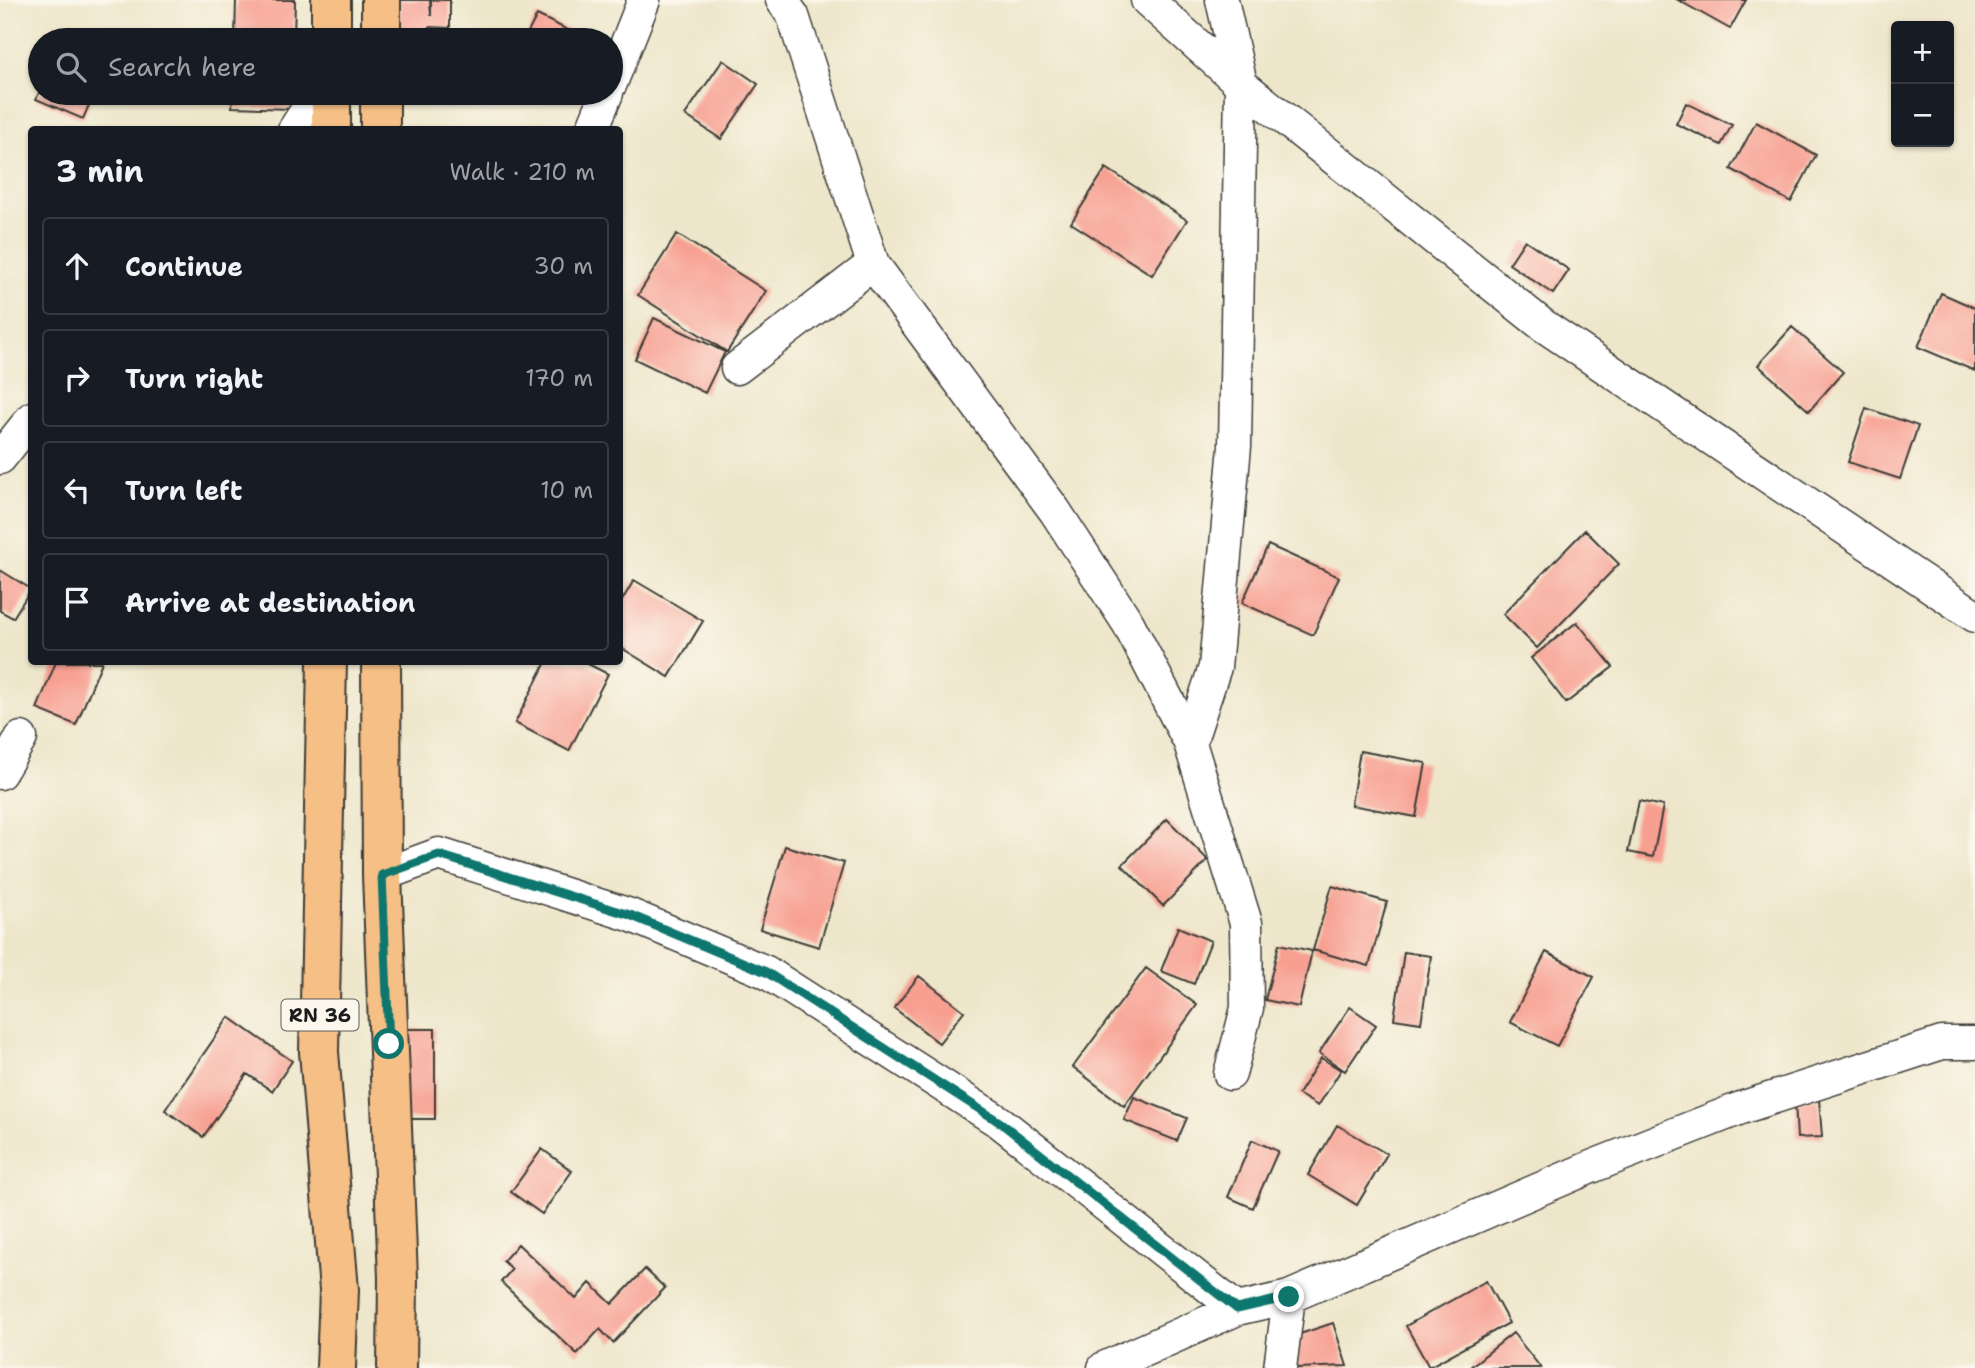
<!DOCTYPE html>
<meta charset="utf-8">
<style>
:root{--surface:#171b24;--page:#20242c;--text:#f1f3f6;--muted:#9ea1a6;--line:#363941}
body{margin:0;font-family:"Shantell Sans",sans-serif;background:var(--page);color:var(--text)}
.controls{position:absolute;right:21px;top:21px;display:grid;overflow:hidden;border-radius:7px;box-shadow:0 2px 5px #0004}
.controls button{width:63px;height:63px;display:grid;place-items:center;padding:0;border:0;border-bottom:2px solid var(--line);background:var(--surface);color:var(--text);font:35px sans-serif}
.stop{position:absolute;width:21px;height:21px;margin:-16px;border:5px solid #0f766e;border-radius:50%;background:#fff}
.stop.end{background:#0f766e;border-color:#fff;box-shadow:0 2px 7px #0008}
.list{margin:0;padding:0;list-style:none}
h2{display:flex;justify-content:space-between;align-items:center;height:91px;margin:0;padding:0 28px;font-size:30px}
h2 small{font-size:23px;font-weight:400;color:var(--muted)}
.list li{display:grid;grid-template-columns:46px 1fr auto;gap:21px;align-items:center;box-sizing:border-box;height:98px;margin:0 14px 14px;padding:0 14px;border:2px solid var(--line);border-radius:7px}
.list b{display:block;font-size:26px;white-space:nowrap}
.list em{font-size:23px;font-style:normal;color:var(--muted)}
.icon{flex:none;width:38px;height:38px;fill:none;stroke:currentColor;stroke-width:2;stroke-linecap:round;stroke-linejoin:round}
.map{position:relative;flex:none;width:1975px;height:1368px;overflow:hidden}
.search{position:absolute;background:var(--surface);box-shadow:0 2px 5px #0004;left:28px;top:28px;width:595px;height:77px;display:flex;align-items:center;gap:18px;box-sizing:border-box;padding:0 24px;border-radius:38px;color:var(--muted);font-size:26px}
.panel{position:absolute;background:var(--surface);box-shadow:0 2px 5px #0004;left:28px;top:126px;width:595px;height:539px;border-radius:7px}
.map>svg:first-child{display:block}
.building{fill:#f7a092}
.lines{fill:none;stroke-linecap:round;stroke-linejoin:round}
.street-casing{stroke:#3c3a36;stroke-width:35}
.primary-casing{stroke:#3c3a36;stroke-width:42}
.street{stroke:#fff;stroke-width:32}
.primary{stroke:#f5bf86;stroke-width:38}
.route{stroke:#0f766e;stroke-width:9}
.labels{text-anchor:middle;dominant-baseline:central;stroke-width:6;stroke-linejoin:round;paint-order:stroke}
.shield{fill:#fbf7ec;stroke:#5f5e5a;stroke-width:2}
.shield-label{font-size:19px;font-weight:bold;fill:#1c1c1c}
</style>
<div class="map">
<svg width="1975" height="1368" viewBox="0 0 1975 1368">
<rect width="100%" height="100%" fill="#fbf7ec"/>
<filter id="ink" filterUnits="userSpaceOnUse"><feTurbulence type="fractalNoise" baseFrequency=".0143" numOctaves="2"/><feDisplacementMap in="SourceGraphic" scale="14" xChannelSelector="R" yChannelSelector="G"/><feConvolveMatrix kernelMatrix="1 2 1 2 8 2 1 2 1" color-interpolation-filters="sRGB"/></filter>
<filter id="wash" filterUnits="userSpaceOnUse"><feTurbulence type="fractalNoise" baseFrequency=".00686" numOctaves="4" result="noise"/><feDisplacementMap in="SourceGraphic" scale="28" xChannelSelector="R" yChannelSelector="G"/><feGaussianBlur stdDeviation="1.57" result="paint"/><feColorMatrix in="noise" values="0 0 0 0 0 0 0 0 0 0 0 0 0 0 0 0 0 1.4 0 .05"/><feComposite in="paint" operator="in"/></filter>
<g filter="url(#wash)">
<rect width="100%" height="100%" fill="#eee6ca"/>
<g id="blocks">
<path class="building" d="M236,0H295L294,40H235Z
M400,0H430L431,16V0H450V28L429,27V40H399Z
M1678,0H1746L1730,29Z
M537,15L574,33L570,40H524Z
M723,60L758,84L721,139L685,115Z
M39,93H94L83,119L36,99Z
M233,93H292L291,109L232,107Z
M1686,103L1732,125L1721,145L1676,124Z
M1756,122L1816,155L1791,202L1731,169Z
M1106,168L1187,220L1152,275L1071,223Z
M677,234L766,291L727,352L638,295Z
M1525,240L1569,270L1553,294L1509,264Z
M1941,293L1975,308V371L1918,347Z
M654,318L725,352L705,393L635,359Z
M1792,327L1843,372L1809,411L1758,365Z
M1866,408L1918,426L1900,479L1848,462Z
M1585,530L1619,564L1537,648L1503,614Z
M1268,545L1339,577L1313,635L1242,603Z
M0,570L31,589L13,618L0,611Z
M634,580L703,621L669,677L620,647V604Z
M1577,622L1613,667L1566,703L1531,658Z
M56,662H102L76,725L37,709Z
M546,662H584L608,674L569,751L515,723Z
M1360,751L1426,763L1416,817L1351,805Z
M1639,801L1663,806L1653,857L1628,852Z
M1167,819L1208,860L1163,906L1122,865Z
M785,846L844,863L819,947L760,929Z
M1332,886L1387,902L1369,966L1313,950Z
M1178,927L1211,941L1194,984L1161,971Z
M1279,944L1312,951L1299,1007L1265,1000Z
M1404,952L1431,956L1421,1023L1394,1019Z
M1546,952L1594,977L1557,1046L1510,1022Z
M1146,968L1197,1005L1124,1106L1073,1067Z
M919,976L964,1011L939,1043L894,1008Z
M1350,1007L1376,1025L1345,1071L1319,1053Z
M229,1017L292,1061L272,1091L247,1074L203,1137L165,1110Z
M401,1029H435V1119H401Z
M1321,1058L1341,1070L1318,1106L1298,1094Z
M1134,1097L1187,1118L1177,1141L1124,1120Z
M1819,1099L1822,1137L1797,1138L1795,1101Z
M1337,1125L1387,1154L1357,1205L1308,1175Z
M1252,1140L1278,1151L1253,1208L1228,1197Z
M542,1149L572,1171L542,1214L511,1192Z
M518,1244L576,1299L590,1283L612,1304L645,1269L665,1288L613,1343L600,1329L577,1354L501,1282L512,1269L503,1261Z
M1486,1281L1509,1323L1429,1367L1406,1326Z
M1333,1323L1347,1366L1298,1368L1288,1338Z
M1513,1333L1541,1368H1469Z"/>
</g>
</g>
<g filter="url(#ink)">
<use href="#blocks" fill-opacity="0" stroke="#3c3a36" stroke-width="2"/>
<g class="lines">
<g class="street-casing">
<path id="street" d="M1147,0L1241,84L1544,326L1975,616
M611,83L644,0
M294,130L318,93
M592,130L607,93
M873,264L1055,511L1128,623L1190,743L1246,923L1247,1008L1230,1074
M737,368L873,264L793,16L782,0
M0,458L32,418
M1190,743L1215,667L1235,446L1241,84L1222,0
M0,773L21,738
M382,875L439,854L630,915L766,972L1001,1123L1237,1309
M1104,1368L1237,1309L1289,1297L1591,1167L1741,1108L1942,1043H1975
M1280,1368L1289,1297"/>
</g>
<g class="primary-casing">
<path id="primary" d="M331,0V40
M381,40V0
M331,130V93
M380,130V93
M327,662L319,1052L339,1290L336,1368
M381,662L382,875L398,1278L397,1368"/>
</g>
<use href="#street" class="street"/>
<use href="#primary" class="primary"/>
</g>
</g>
<g class="lines" filter="url(#ink)">
<path class="route" d="M389,1044L382,875L439,855L630,915L766,972L1001,1123L1237,1309L1289,1297"/>
</g>
<g class="labels">
<rect class="shield" x="281.5" y="999.5" width="77" height="31" rx="5"/>
<g class="shield-label">
<text x="320" y="1015">RN 36</text>
</g>
</g>
</svg>
<div class="controls">
<button>+</button>
<button>−</button>
</div>
<div class="stop" style="left:389px;top:1044px"></div>
<div class="stop end" style="left:1289px;top:1297px"></div>
<div class="search"><svg class="icon" aria-label="search" viewBox="0 0 24 24"><circle cx="10" cy="10" r="6"/><path d="M15 15l6 6"/></svg>Search here</div>
<section class="panel">
<h2>3 min<small>Walk · 210 m</small></h2>
<ul class="list">
<li><svg class="icon" aria-label="ahead" viewBox="0 0 24 24"><path d="M12 20V5M6 11l6-6 6 6"/></svg><div><b>Continue</b></div><em>30 m</em></li>
<li><svg class="icon" aria-label="right" viewBox="0 0 24 24"><path d="M7 20v-9h11M14 6l5 5-5 5"/></svg><div><b>Turn right</b></div><em>170 m</em></li>
<li><svg class="icon" aria-label="left" viewBox="0 0 24 24"><path d="M17 20v-9H6M10 6l-5 5 5 5"/></svg><div><b>Turn left</b></div><em>10 m</em></li>
<li><svg class="icon" aria-label="arrive" viewBox="0 0 24 24"><path d="M6 21V4h12l-3 4 3 4H6"/></svg><div><b>Arrive at destination</b></div></li>
</ul>
</section>
</div>
